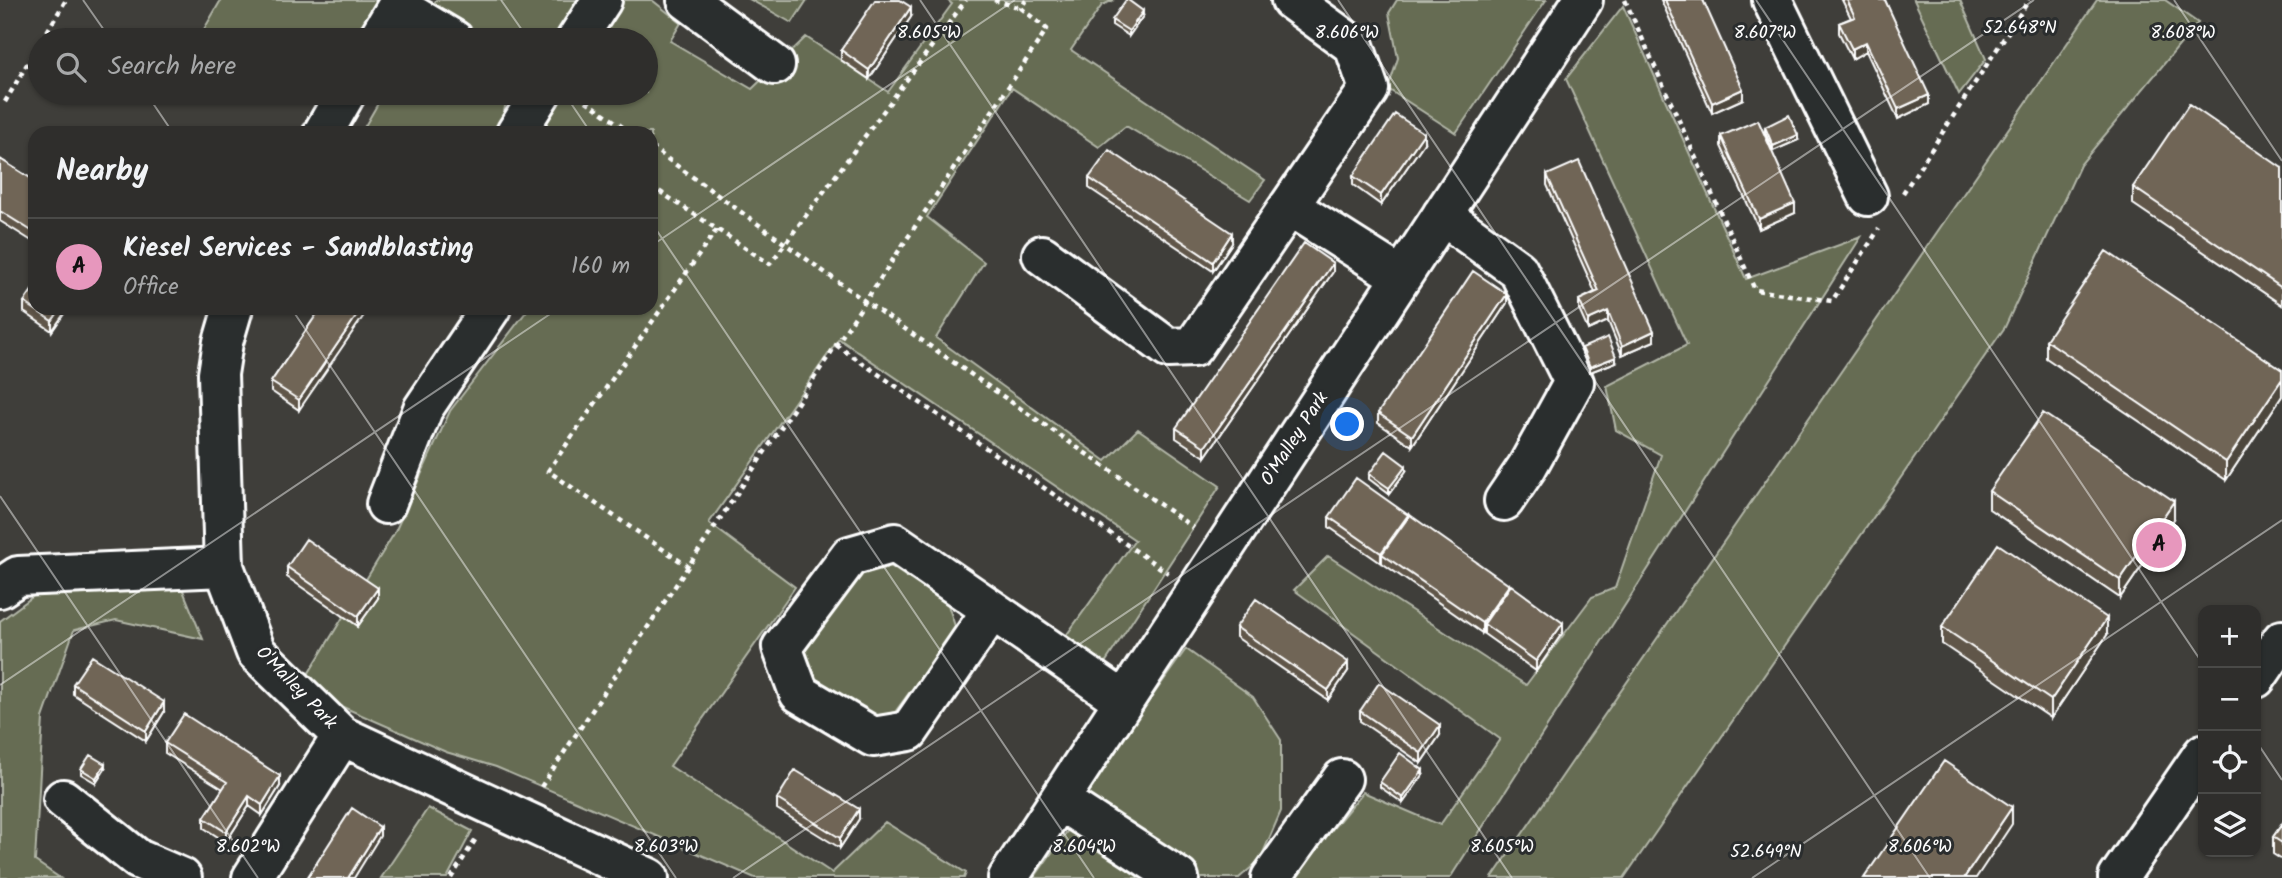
<!DOCTYPE html>
<meta charset="utf-8">
<style>
:root{--surface:#2f2e2c;--page:#373634;--text:#f1f3f6;--muted:#a7a8a9;--line:#4a4a48;--accent:#e797bd}
body{margin:0;font-family:Kalam,sans-serif;background:var(--page);color:var(--text)}
.controls{position:absolute;right:21px;bottom:21px;display:grid;overflow:hidden;border-radius:14px;box-shadow:0 2px 5px #0004}
.controls button{width:63px;height:63px;display:grid;place-items:center;padding:0;border:0;border-bottom:2px solid var(--line);background:var(--surface);color:var(--text);font:35px sans-serif}
.you{position:absolute;left:1348px;top:425px;width:24px;height:24px;margin:-18px;border:5px solid #fff;border-radius:50%;background:#1a73e8;box-shadow:0 0 0 10px #1a73e833}
.badge{display:grid;place-items:center;width:46px;height:46px;border-radius:50%;background:var(--accent);color:#111;font-size:23px;font-weight:700}
.pin{position:absolute;translate:-50% -50%;border:4px solid #fff;box-shadow:0 2px 7px #0006}
.list{margin:0;padding:0;list-style:none}
h2{display:flex;justify-content:space-between;align-items:center;height:91px;margin:0;padding:0 28px;font-size:30px}
h2 small{font-size:23px;font-weight:400;color:var(--muted)}
.list li{display:grid;grid-template-columns:46px 1fr auto;gap:21px;align-items:center;box-sizing:border-box;height:98px;padding:0 28px;border-top:2px solid var(--line)}
.list b{display:block;font-size:26px;white-space:nowrap}
.list p{margin:0;font-size:23px;white-space:nowrap;color:var(--muted)}
.list em{font-size:23px;font-style:normal;color:var(--muted)}
.icon{flex:none;width:38px;height:38px;fill:none;stroke:currentColor;stroke-width:2;stroke-linecap:round;stroke-linejoin:round}
.map{position:relative;flex:none;width:2282px;height:878px;overflow:hidden}
.search{position:absolute;background:var(--surface);box-shadow:0 2px 5px #0004;left:28px;top:28px;width:630px;height:77px;display:flex;align-items:center;gap:18px;box-sizing:border-box;padding:0 24px;border-radius:38px;color:var(--muted);font-size:26px}
.panel{position:absolute;background:var(--surface);box-shadow:0 2px 5px #0004;left:28px;top:126px;width:630px;height:189px;border-radius:21px}
.map>svg:first-child{display:block}
.green{fill:#666c52;stroke:#b2b6a8;stroke-width:2}
.lines{fill:none;stroke-linecap:round;stroke-linejoin:round}
.minor-casing{stroke:#fff;stroke-width:44}
.path{stroke:#fff;stroke-width:4.5;stroke-dasharray:5 5;stroke-linecap:butt}
.minor{stroke:#2a2d2e;stroke-width:38}
.wall{fill:#60574a;stroke:#fff;stroke-width:2}
.shaded-wall{fill:#4e473c;stroke:#fff;stroke-width:2}
.building{fill:#706556;stroke:#fff;stroke-width:2}
.ticks{fill:none;stroke:#fff;stroke-width:2;stroke-opacity:0.45}
.labels{text-anchor:middle;dominant-baseline:central;stroke-width:6;stroke-linejoin:round;paint-order:stroke}
.street-label{font-size:19px;fill:#fff;stroke:#2a2d2e}
.ticks-label{font-size:18px;text-anchor:middle;fill:#fff;stroke:#2a2d2e;stroke-width:6;stroke-linejoin:round;paint-order:stroke}
</style>
<div class="map">
<svg width="2282" height="878" viewBox="0 0 2282 878">
<rect width="100%" height="100%" fill="#3f3e3a"/>
<filter id="ink" filterUnits="userSpaceOnUse"><feTurbulence type="fractalNoise" baseFrequency=".0143" numOctaves="2"/><feDisplacementMap in="SourceGraphic" scale="14" xChannelSelector="R" yChannelSelector="G"/><feConvolveMatrix kernelMatrix="1 2 1 2 8 2 1 2 1" color-interpolation-filters="sRGB"/></filter>
<g filter="url(#ink)">
<path class="green" d="M221,0H388L366,40H220L203,31Z
M436,0H578L553,40H480L432,8Z
M617,0H652L681,23L670,41L752,89L806,37L888,92L952,4L947,0H1114L1102,5L1071,50L1265,180L1250,200L1126,126L1099,147L1012,88L927,217L984,262L936,338L1106,461L1138,429L1220,486L1105,663L1063,640L1135,540L839,339L709,523L795,587L670,766L832,873L885,822L966,873L964,878H755L496,767L446,752L327,700L307,676L395,532L450,411L529,308H651V133H540L560,93H646V40H586Z
M751,0H807L792,23Z
M1397,0H1546L1456,133L1388,89L1398,58L1389,13Z
M1914,0H1960L1986,59L1959,94Z
M2097,0H2165L2198,23L2080,165L2005,327L1624,878H1492Z
M1623,6L1746,279L1861,237L1450,878H1292L1363,792L1440,825L1500,739L1294,590L1328,556L1526,685L1592,597L1615,588L1661,455L1616,430L1607,386L1687,345L1566,79Z
M384,93H500L507,96L500,133H361Z
M886,563L948,605L956,629L895,712L868,719L806,682L801,655L866,565Z
M182,588L203,639L116,620L74,630L43,718L35,861L60,878H0V621L39,592Z
M1186,649L1253,697L1281,740V811L1260,860L1239,878H1197L1081,796Z
M428,808L472,831L447,878H381Z
M1068,830L1094,834L1163,878H1034Z"/>
<g class="lines">
<g class="minor-casing">
<path id="minor" d="M687,0L775,65
M1772,0L1868,196
M397,6L454,40
M377,40L401,0
M576,40L602,0
M323,133L346,93
M516,133L541,93
M1289,206L1401,277
M1442,215L1518,270L1574,382L1527,467L1504,501
M1042,255L1168,348L1193,347L1369,89L1354,46L1291,0
M233,308L223,342L218,374L224,567L256,652L342,736L649,878
M386,504L423,409L491,308
M0,588L18,576L224,567
M992,610L909,731L873,737L799,693L782,647L850,556L895,543L1124,701
M2256,678L2282,640
M63,799L138,859L182,878
M1059,800L1179,878
M252,878L342,736
M1008,878L1583,0
M1271,878L1342,779
M2118,878L2203,754"/>
</g>
<path class="path" d="M994,0L1021,8
M1625,0L1755,290L1832,301L1879,229
M42,40L66,0
M578,95L631,133
M5,102L40,42
M651,147L866,302L1194,528
M651,186L770,264L966,0
M1903,193L2029,0
M836,345L1168,573
M689,567L548,471L717,229
M541,787L1047,29L1021,8L1026,0
M451,878L477,837"/>
<use href="#minor" class="minor"/>
</g>
<path class="wall" d="M1661,0H1703L1743,99L1712,113Z
M1842,0H1885L1929,104L1898,119L1866,51L1852,59L1839,33V23L1851,18Z
M1143,16L1129,36L1112,25V20Z
M911,17L869,79L841,60V50Z
M1765,127L1798,140L1773,151L1765,132Z
M1721,136L1795,213L1759,229L1721,146Z
M1424,143L1381,205L1353,185V176Z
M0,159L35,181V243L0,221Z
M2282,168V305L2133,204V187Z
M1547,175L1654,341L1622,355L1608,321L1588,330L1579,310V300L1595,292L1547,185Z
M1089,178L1232,243L1213,271L1089,188Z
M1333,272L1205,457L1176,438V428Z
M24,302L68,308L52,331L24,312Z
M1507,303L1412,446L1378,423V413Z
M321,308L299,410L271,391V382Z
M2046,340L2282,370V396L2226,480L2046,358Z
M1582,348L1616,362L1590,372L1582,353Z
M1406,471L1389,494L1369,479V474Z
M1989,491L2174,519L2120,598L1989,509Z
M1329,517H1408L1509,588L1563,632L1536,671L1484,634V630L1482,633L1382,563V561L1381,563L1329,527Z
M287,567L378,598L358,626L287,577Z
M1236,627L1348,671L1328,700L1236,637Z
M1942,627L2107,635L2051,718L1942,644Z
M73,684L164,712L146,741L73,694Z
M1360,711L1440,735L1421,763L1360,721Z
M165,743L280,786L262,815L249,806L226,842L204,828V818L223,789L165,753Z
M81,769H105L96,783L81,774Z
M1423,775L1403,803L1380,787V782Z
M777,799L859,819L840,848L777,809Z
M2282,824V860L2273,854V837Z"/>
<path class="shaded-wall" d="M911,7V17L869,79V70Z
M1143,11V16L1129,36V31Z
M1866,42V51L1852,59V49Z
M1743,89V99L1712,113V103Z
M1929,95V104L1898,119V109Z
M1424,133V143L1381,205V195Z
M1798,135V140L1773,151V146Z
M1795,203V213L1759,229V219Z
M1232,233V243L1213,271V262Z
M1333,263V272L1205,457V447Z
M1507,294V303L1412,446V436Z
M61,308H68L52,331V321Z
M362,308H369L299,410V400Z
M1608,311V321L1588,330V320Z
M1654,331V341L1622,355V346Z
M1616,357V362L1590,372V367Z
M2282,379V396L2226,480V462Z
M1406,466V471L1389,494V488Z
M2174,501V519L2120,598V580Z
M1408,515V525L1382,554V561L1381,563V553Z
M1509,585V594L1484,624V630L1482,633V623Z
M378,588V598L358,626V616Z
M2107,618V635L2051,718V700Z
M1563,623V632L1536,671V661Z
M1348,662V671L1328,700V690Z
M164,702V712L146,741V731Z
M1440,725V735L1421,763V753Z
M105,764V769L96,783V778Z
M1423,770V775L1403,803V798Z
M280,776V786L262,815V805Z
M249,796V806L226,842V832Z
M2012,807V824L1976,878H1964Z
M859,809V819L840,848V838Z
M380,827V836L354,878H348Z"/>
<path class="building" d="M875,0H900L911,7L869,70L841,50Z
M1126,0H1128L1143,11L1129,31L1112,20Z
M1665,0H1703L1743,89L1712,103Z
M1847,0H1885L1929,95L1898,109L1866,42L1852,49L1839,23L1855,17Z
M2189,104L2282,168V288L2133,187Z
M1395,114L1424,133L1381,195L1353,176Z
M1789,115L1798,135L1773,146L1765,127Z
M1758,120L1795,203L1759,219L1721,136Z
M1109,150L1232,233L1213,262L1089,178Z
M0,159L35,181V233L0,211Z
M1579,161L1654,331L1622,346L1608,311L1588,320L1579,300L1599,291L1547,175Z
M1304,243L1333,263L1205,447L1176,428Z
M2106,251L2282,370V379L2226,462L2046,340Z
M1473,271L1507,294L1412,436L1378,413Z
M35,286V308H61L52,321L24,302Z
M321,308H362L299,400L271,382Z
M1608,337L1616,357L1590,367L1582,348Z
M2043,413L2174,501L2120,580L1989,491Z
M1386,451L1406,466L1389,488L1369,474Z
M1356,478L1408,515L1381,553L1329,517Z
M1410,515L1509,585L1482,623L1382,554Z
M306,539L378,588L358,616L287,567Z
M1998,544L2107,618L2051,700L1942,627Z
M1511,585L1563,623L1536,661L1484,624Z
M1256,599L1348,662L1328,690L1236,627Z
M92,656L164,702L146,731L73,684Z
M1379,683L1440,725L1421,753L1360,711Z
M184,714L280,776L262,805L249,796L226,832L204,818L227,782L165,743Z
M1400,753L1423,770L1403,798L1380,782Z
M90,755L105,764L96,778L81,769Z
M1944,761L2012,807L1964,878H1864Z
M795,770L859,809L840,838L777,799Z
M352,808L380,827L348,878H307Z
M2282,824V843L2273,837Z"/>
</g>
<path class="ticks" d="M83,0L111,40M501,0L529,40M920,0L1512,878M1338,0L1930,878M1756,0L2203,664M2174,0L2282,161M146,93L173,133M564,93L591,133M651,222L1094,878M651,246L1015,0M291,308L676,878M0,496L258,878M0,685L559,308M2256,741L2282,780M733,878L2034,0M1752,878L2282,520"/>
<g class="labels">
<g class="street-label">
<text transform="translate(1295 439) rotate(-57)">O'Malley Park</text>
<text transform="translate(296 688) rotate(46)">O'Malley Park</text>
</g>
</g>
<g class="ticks-label">
<text x="2020" y="33">52.648°N</text>
<text x="1347" y="38">8.606°W</text>
<text x="1765" y="38">8.607°W</text>
<text x="929" y="38">8.605°W</text>
<text x="2183" y="38">8.608°W</text>
<text x="248" y="852">8.602°W</text>
<text x="666" y="852">8.603°W</text>
<text x="1084" y="852">8.604°W</text>
<text x="1502" y="852">8.605°W</text>
<text x="1920" y="852">8.606°W</text>
<text x="1766" y="857">52.649°N</text>
</g>
</svg>
<div class="controls">
<button>+</button>
<button>−</button>
<button><svg class="icon" aria-label="locate" viewBox="0 0 24 24"><circle cx="12" cy="12" r="6"/><path d="M12 2v4M12 18v4M2 12h4M18 12h4"/></svg></button>
<button><svg class="icon" aria-label="layers" viewBox="0 0 24 24"><path d="M12 4l9 5-9 5-9-5zM3 14l9 5 9-5"/></svg></button>
</div>
<div class="you"></div>
<div class="pin badge" style="left:2159px;top:545px">A</div>
<div class="search"><svg class="icon" aria-label="search" viewBox="0 0 24 24"><circle cx="10" cy="10" r="6"/><path d="M15 15l6 6"/></svg>Search here</div>
<section class="panel">
<h2>Nearby<small></small></h2>
<ul class="list">
<li><span class="badge">A</span><div><b>Kiesel Services - Sandblasting</b><p>Office</p></div><em>160 m</em></li>
</ul>
</section>
</div>
